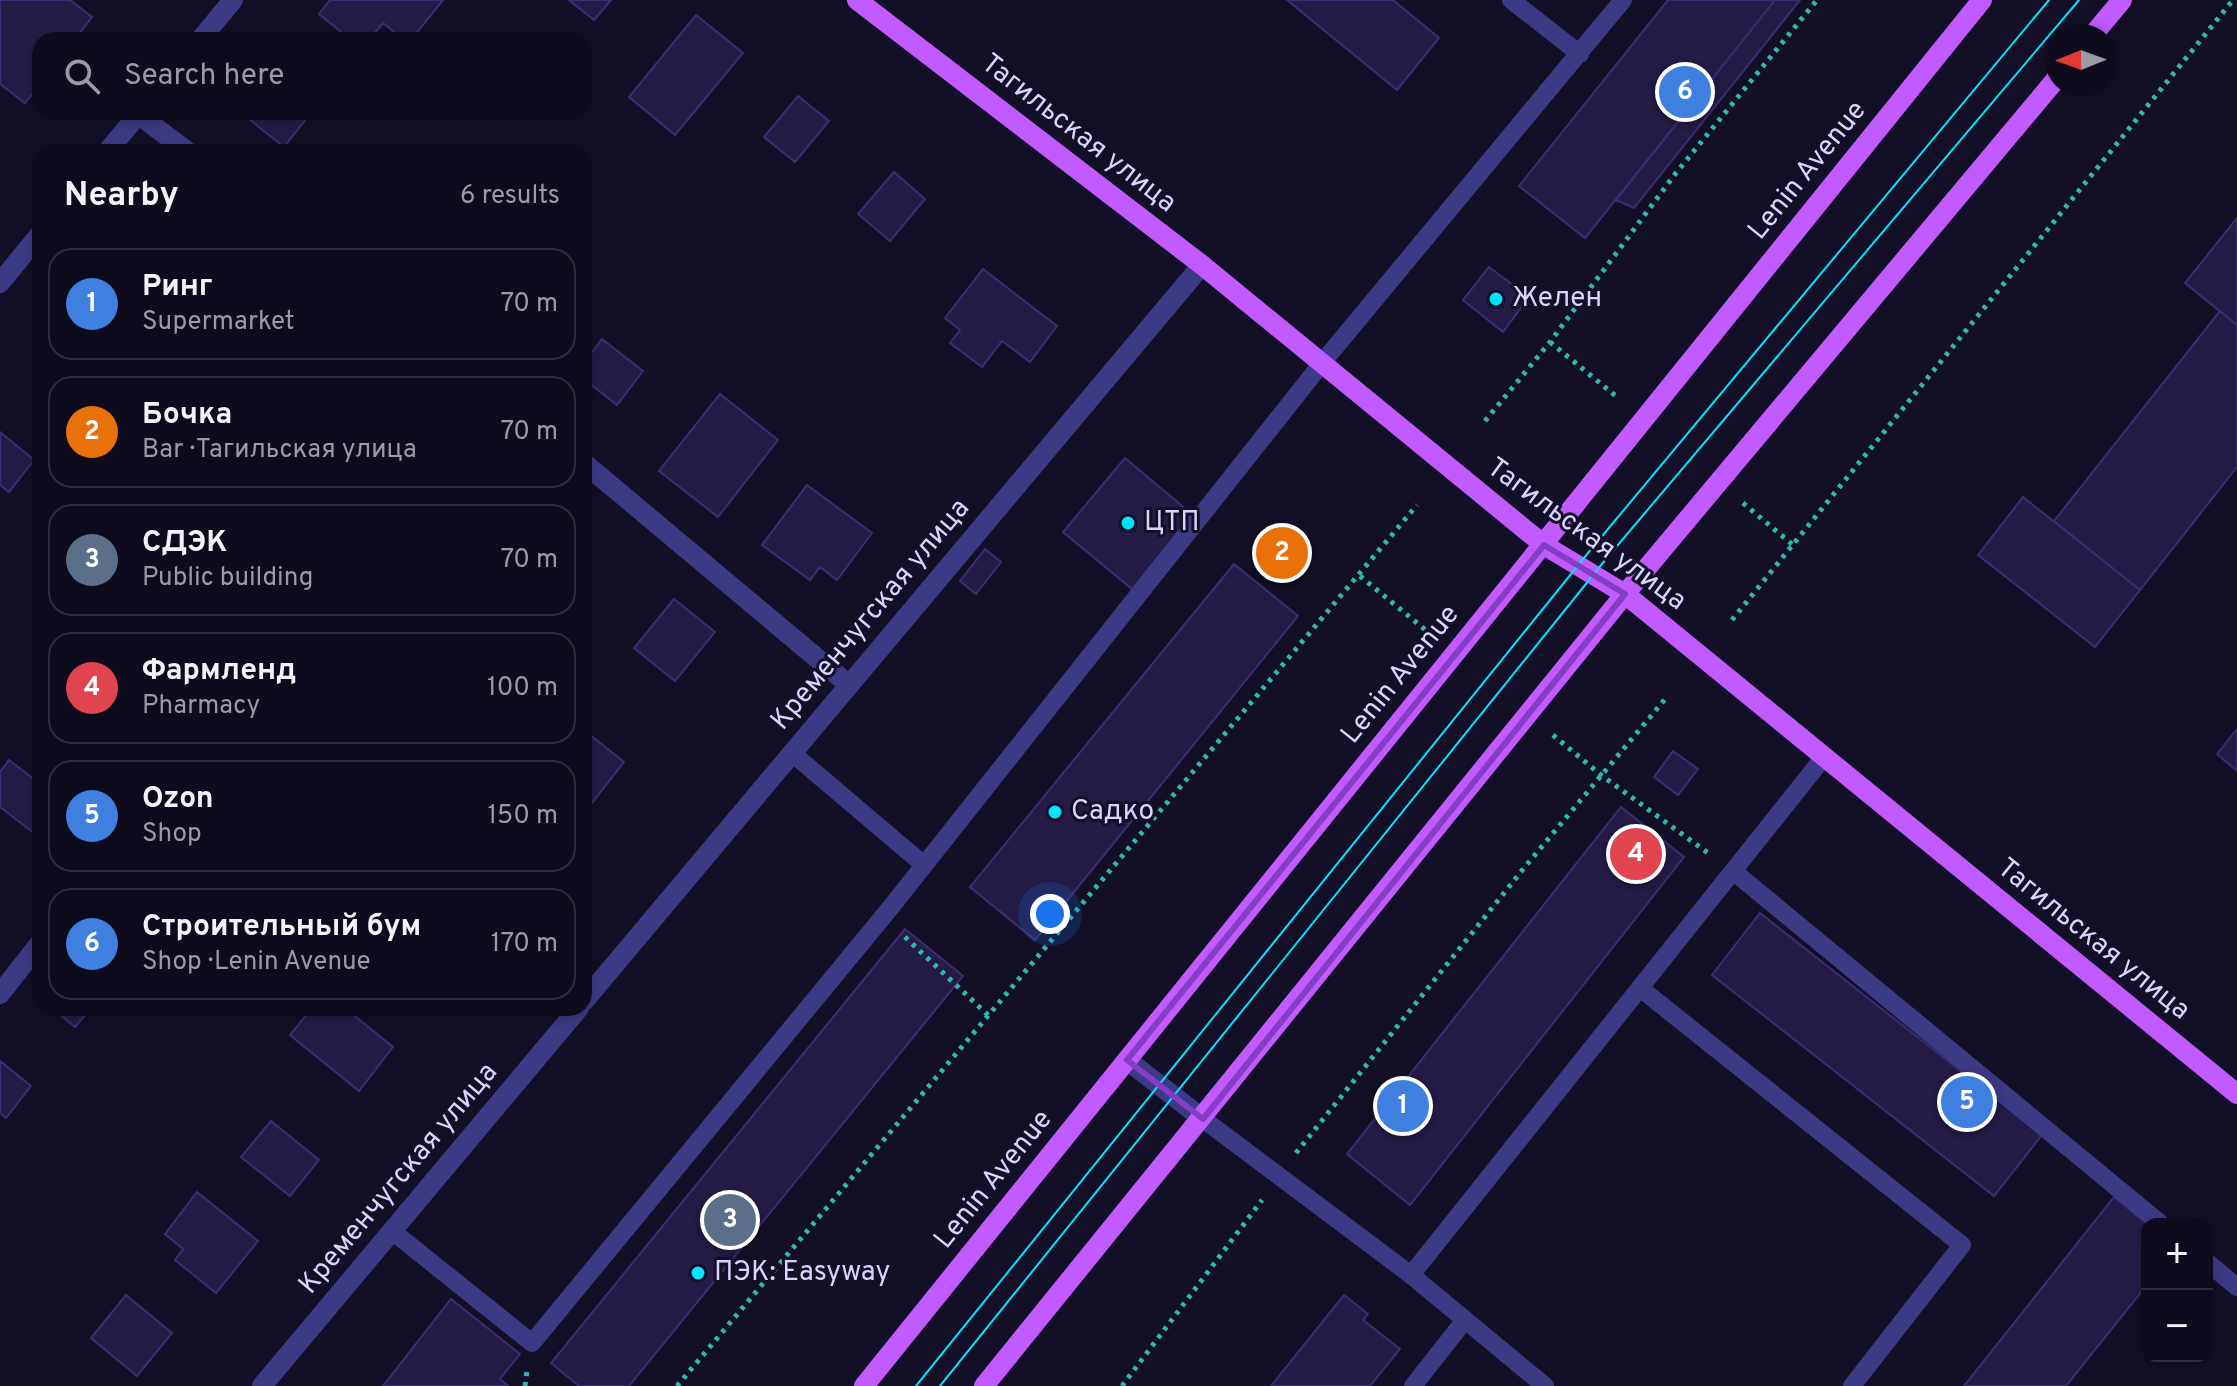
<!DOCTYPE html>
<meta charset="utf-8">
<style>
:root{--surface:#0e0b1c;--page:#1c1929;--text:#f1f3f6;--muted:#9b9ba3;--line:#2e2b3b;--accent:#00e5ff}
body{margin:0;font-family:Overpass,sans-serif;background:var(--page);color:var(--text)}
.controls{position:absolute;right:24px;bottom:24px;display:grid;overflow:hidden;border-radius:16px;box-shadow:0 4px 12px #0003}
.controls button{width:72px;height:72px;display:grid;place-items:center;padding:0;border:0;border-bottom:2px solid var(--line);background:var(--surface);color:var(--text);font:40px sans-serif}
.compass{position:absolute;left:2045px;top:24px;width:72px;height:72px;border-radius:50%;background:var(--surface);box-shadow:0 4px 12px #0003;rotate:269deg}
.you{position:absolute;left:1050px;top:914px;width:28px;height:28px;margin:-20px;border:6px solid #fff;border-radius:50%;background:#1a73e8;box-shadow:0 0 0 12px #1a73e833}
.badge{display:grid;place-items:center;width:52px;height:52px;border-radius:50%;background:var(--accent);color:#fff;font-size:26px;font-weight:700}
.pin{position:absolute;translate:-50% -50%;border:4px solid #fff;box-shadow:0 2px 8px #0006}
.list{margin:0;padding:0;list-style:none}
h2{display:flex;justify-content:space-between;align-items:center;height:104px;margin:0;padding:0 32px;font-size:34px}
h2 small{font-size:26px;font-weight:400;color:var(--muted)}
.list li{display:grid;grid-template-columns:52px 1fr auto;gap:24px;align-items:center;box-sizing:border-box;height:112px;margin:0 16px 16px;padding:0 16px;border:2px solid var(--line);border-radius:24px}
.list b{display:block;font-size:30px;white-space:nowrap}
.list p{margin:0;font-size:26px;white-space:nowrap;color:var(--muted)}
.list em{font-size:26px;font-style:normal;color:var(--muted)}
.icon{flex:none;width:44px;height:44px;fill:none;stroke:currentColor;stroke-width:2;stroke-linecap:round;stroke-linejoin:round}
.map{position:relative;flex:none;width:2237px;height:1386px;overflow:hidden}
.search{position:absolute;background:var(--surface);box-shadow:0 4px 12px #0003;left:32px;top:32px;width:560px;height:88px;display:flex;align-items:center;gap:20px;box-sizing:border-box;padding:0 28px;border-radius:24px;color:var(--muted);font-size:30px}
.panel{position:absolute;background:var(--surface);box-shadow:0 4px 12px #0003;left:32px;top:144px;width:560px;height:872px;border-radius:24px}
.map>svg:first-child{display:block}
.building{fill:#241b47;stroke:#3b2d73;stroke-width:2}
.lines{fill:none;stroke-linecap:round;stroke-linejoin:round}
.path{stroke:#2fb8b0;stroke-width:5;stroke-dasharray:4 6;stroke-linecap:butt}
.service{stroke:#3d3a85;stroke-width:18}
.minor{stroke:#3d3a85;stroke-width:20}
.primary{stroke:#c25bff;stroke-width:20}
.tram{stroke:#00e5ff;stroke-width:2}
.marked{fill:none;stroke:#843dc5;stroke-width:6;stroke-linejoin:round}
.poi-dot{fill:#00e5ff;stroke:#130f26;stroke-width:3}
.labels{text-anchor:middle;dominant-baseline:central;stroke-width:6;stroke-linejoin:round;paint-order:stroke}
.street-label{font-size:28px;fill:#d9d4ff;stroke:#130f26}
.poi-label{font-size:28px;fill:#d9d4ff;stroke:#130f26;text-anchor:start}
</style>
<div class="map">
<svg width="2237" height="1386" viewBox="0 0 2237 1386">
<rect width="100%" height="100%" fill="#130f26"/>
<path class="building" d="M0,0H70L92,17L74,40H40V84L25,103L0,84Z
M330,0H443L411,40H404L383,23L369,40H351L319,14Z
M569,0H611L594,20Z
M1287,0H1393L1439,38L1397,90Z
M1668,0H1775L1585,238L1519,186Z
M1775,0H1800L1634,208L1616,200Z
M696,15L743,53L675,135L629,97Z
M798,96L829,121L795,162L764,137Z
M240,112H307L310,114L284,147Z
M894,172L925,199L890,241L858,214Z
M2237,218V325L2185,283Z
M1489,267L1529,297L1503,332L1463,300Z
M983,269L1057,326L1030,362L1002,341L982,367L950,343L960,330L945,318Z
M2220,311L2237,325V467L2140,590L2054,521Z
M602,339L643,371L617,405L584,379V363Z
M720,394L778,440L718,517L659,471Z
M0,432L34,460L9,492L0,485Z
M1125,458L1193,515L1132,589L1063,532Z
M807,485L872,533L837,580L820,567L810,580L762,545Z
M2023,497L2140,590L2095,647L1978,555Z
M985,549L1001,562L976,594L960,581Z
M1234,564L1298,616L1035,940L970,887Z
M674,599L715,632L675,681L634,648Z
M2237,729V771L2217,754Z
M584,730L624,762L592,803L584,796Z
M1673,751L1698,769L1678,795L1654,777Z
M9,760L40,784L39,837L0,807V772Z
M1621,807L1684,857L1410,1205L1347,1154Z
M1760,913L2042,1135L1994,1196L1712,975Z
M905,929L963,976L629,1386H579L551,1363Z
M52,1008H91L75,1027Z
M312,1008H345L393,1047L359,1091L290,1035Z
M0,1061L31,1086L6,1118L0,1113Z
M271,1121L319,1160L290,1196L241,1157Z
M197,1192L258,1241L216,1293L175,1260L183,1249L165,1234Z
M2114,1197L2147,1224V1285L2066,1386H1964Z
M126,1295L172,1333L137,1376L91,1338Z
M1344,1295L1368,1314L1363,1320L1400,1349L1370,1386H1271Z
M451,1299L520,1354L500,1379L508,1386H383Z"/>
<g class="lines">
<path class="path" d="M1550,342L1617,397
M1485,421L1550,342L1676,173L1817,0
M1743,503L1793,545
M1360,576L1428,632
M1732,620L2233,0
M1553,735L1601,775L1708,853
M905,937L989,1016
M1296,1153L1524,868L1666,698
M525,1386L527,1371
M677,1386L1417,505
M1122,1386L1262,1200"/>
<path class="service" d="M1511,0L1580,54
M792,753L924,865
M1733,871L2161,1224
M1640,988L1962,1245L1852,1386
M1203,1119L1411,1275L1545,1386
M392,1231L532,1343L891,907L1322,363L1623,0
M2207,1262L2237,1287
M1411,1275L1824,757
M1413,1386L1465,1320"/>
<path class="minor" d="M200,40L233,0
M138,114L188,152
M107,152L140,112
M0,283L40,234
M584,463L849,685
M0,994L40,943
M584,1001L1202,265
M1127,1060L1203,1119
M262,1386L579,1008"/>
<path class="primary" d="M857,0L1202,265L1544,545L1625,594L2237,1094
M2092,36L2122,0
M864,1386L1982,0
M984,1386L1625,594L2057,78"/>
<path class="tram" d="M916,1386L1588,553L2049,0
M940,1386L1606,559L2079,0"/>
</g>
<path class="marked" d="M1544,545L1625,594L1203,1119L1127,1060Z"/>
<g class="poi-dot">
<circle cx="1496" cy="299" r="8"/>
<circle cx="1128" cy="523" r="8"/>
<circle cx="1055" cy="812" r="8"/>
<circle cx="698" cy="1273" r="8"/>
</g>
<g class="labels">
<g class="street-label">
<text transform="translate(1078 134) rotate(38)">Тагильская улица</text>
<text transform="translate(1808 171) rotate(-51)">Lenin Avenue</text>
<text transform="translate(1586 535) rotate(36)">Тагильская улица</text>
<text transform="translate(871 615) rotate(-50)">Кременчугская улица</text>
<text transform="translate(1401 675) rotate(-51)">Lenin Avenue</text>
<text transform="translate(2093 940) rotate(39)">Тагильская улица</text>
<text transform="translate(399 1179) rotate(-50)">Кременчугская улица</text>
<text transform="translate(994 1180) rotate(-51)">Lenin Avenue</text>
</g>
<g class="poi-label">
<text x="1512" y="299">Желен</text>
<text x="1144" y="523">ЦТП</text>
<text x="1071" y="812">Садко</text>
<text x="714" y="1273">ПЭК: Easyway</text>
</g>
</g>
</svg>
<div class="controls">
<button>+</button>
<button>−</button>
</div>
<svg class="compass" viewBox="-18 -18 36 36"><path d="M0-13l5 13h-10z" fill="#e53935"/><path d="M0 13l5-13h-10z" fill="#9b9ba3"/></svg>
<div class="you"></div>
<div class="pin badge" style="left:1403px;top:1106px;background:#3f7fe0">1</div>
<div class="pin badge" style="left:1282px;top:553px;background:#e8710a">2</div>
<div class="pin badge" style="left:730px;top:1220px;background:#5c6f8a">3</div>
<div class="pin badge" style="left:1636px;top:854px;background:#e0444e">4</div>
<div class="pin badge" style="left:1967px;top:1102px;background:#3f7fe0">5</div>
<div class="pin badge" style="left:1685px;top:92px;background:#3f7fe0">6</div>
<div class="search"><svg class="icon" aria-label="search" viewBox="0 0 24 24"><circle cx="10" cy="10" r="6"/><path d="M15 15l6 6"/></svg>Search here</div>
<section class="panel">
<h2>Nearby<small>6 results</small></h2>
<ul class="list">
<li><span class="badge" style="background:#3f7fe0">1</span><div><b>Ринг</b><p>Supermarket</p></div><em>70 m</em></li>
<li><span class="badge" style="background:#e8710a">2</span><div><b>Бочка</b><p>Bar · Тагильская улица</p></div><em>70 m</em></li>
<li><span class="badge" style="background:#5c6f8a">3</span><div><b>СДЭК</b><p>Public building</p></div><em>70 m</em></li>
<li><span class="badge" style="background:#e0444e">4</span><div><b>Фармленд</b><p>Pharmacy</p></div><em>100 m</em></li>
<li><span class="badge" style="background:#3f7fe0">5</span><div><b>Ozon</b><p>Shop</p></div><em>150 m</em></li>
<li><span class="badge" style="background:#3f7fe0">6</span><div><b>Строительный бум</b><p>Shop · Lenin Avenue</p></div><em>170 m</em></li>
</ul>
</section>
</div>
